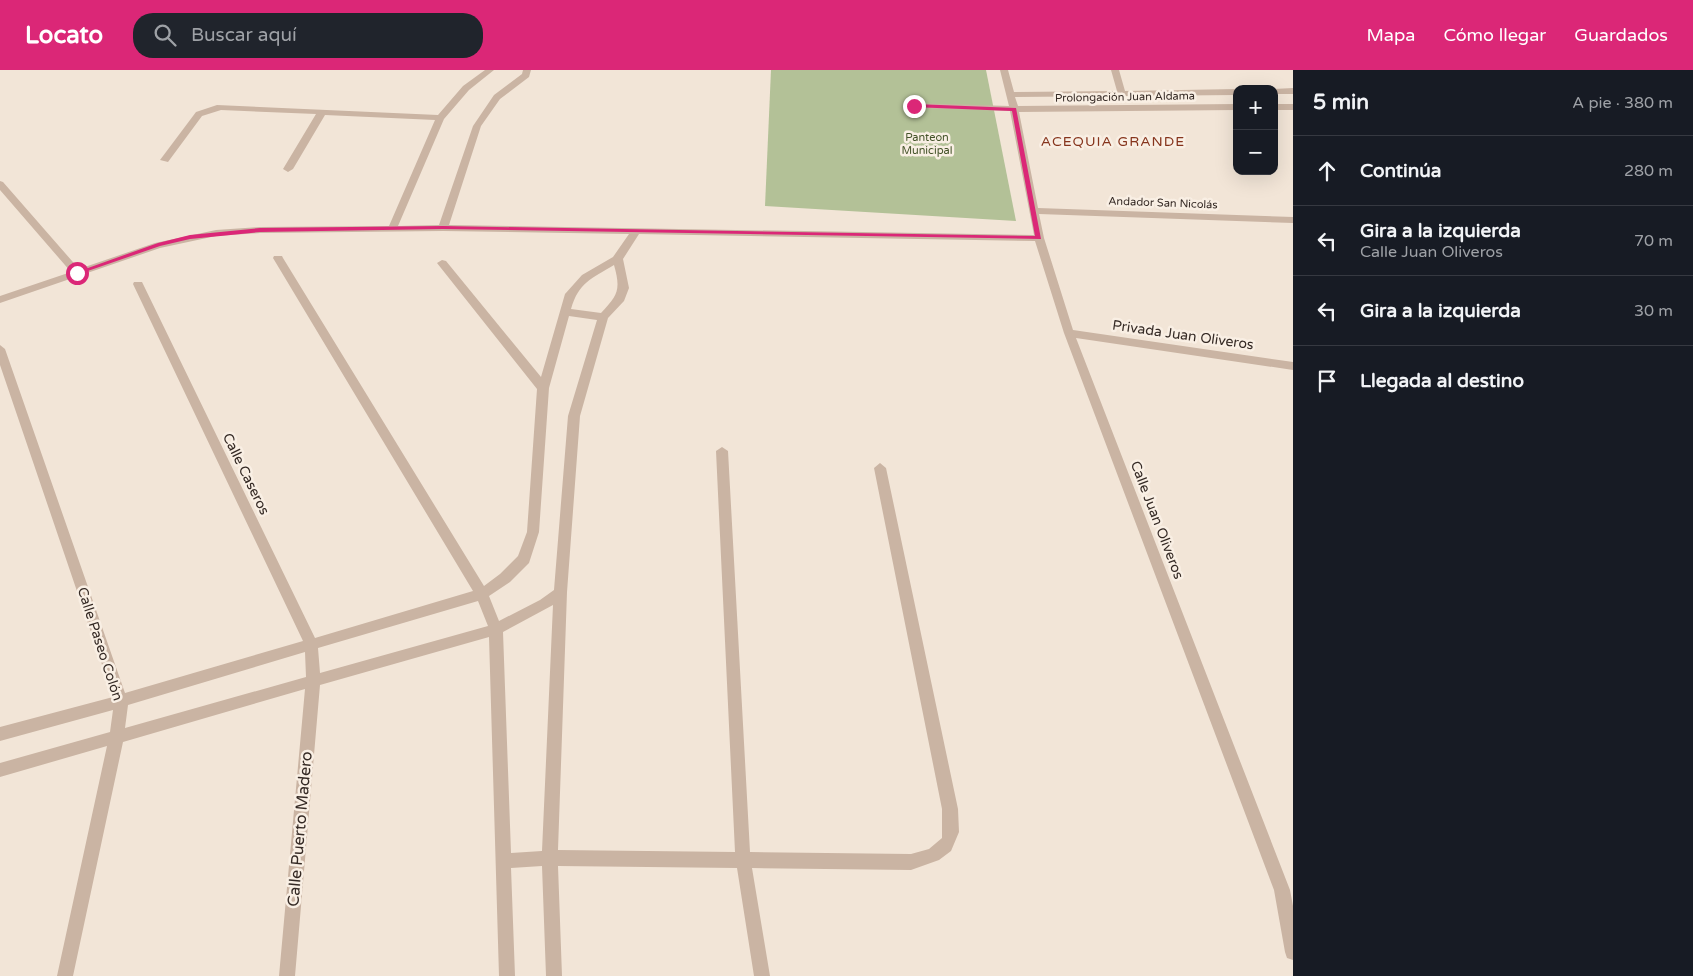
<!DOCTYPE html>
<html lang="es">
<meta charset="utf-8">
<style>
:root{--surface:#171b24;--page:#20242c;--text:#f1f3f6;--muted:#9ea1a6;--line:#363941;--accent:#db2777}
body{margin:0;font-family:"Varela Round",sans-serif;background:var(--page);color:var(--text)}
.controls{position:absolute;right:15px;top:15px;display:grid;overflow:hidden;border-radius:10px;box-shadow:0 5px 20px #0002}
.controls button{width:45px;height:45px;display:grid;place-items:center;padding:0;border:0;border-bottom:1px solid var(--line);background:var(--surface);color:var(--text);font:25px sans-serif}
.stop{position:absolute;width:15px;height:15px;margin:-11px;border:4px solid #db2777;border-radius:50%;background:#fff}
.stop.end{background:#db2777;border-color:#fff;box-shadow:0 1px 5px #0008}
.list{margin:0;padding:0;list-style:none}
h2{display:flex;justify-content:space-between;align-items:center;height:65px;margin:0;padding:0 20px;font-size:21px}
h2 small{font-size:16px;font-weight:400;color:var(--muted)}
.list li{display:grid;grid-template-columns:32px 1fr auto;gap:15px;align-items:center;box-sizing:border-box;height:70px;padding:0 20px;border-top:1px solid var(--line)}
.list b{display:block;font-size:19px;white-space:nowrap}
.list p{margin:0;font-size:16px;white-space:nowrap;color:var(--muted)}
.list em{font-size:16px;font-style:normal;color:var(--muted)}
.icon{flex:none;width:28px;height:28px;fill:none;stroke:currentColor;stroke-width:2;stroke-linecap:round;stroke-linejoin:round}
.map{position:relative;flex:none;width:1293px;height:906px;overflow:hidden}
header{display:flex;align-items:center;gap:30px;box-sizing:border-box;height:70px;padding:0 25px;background:var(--accent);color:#fff}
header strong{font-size:24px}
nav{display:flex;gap:28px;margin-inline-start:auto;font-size:18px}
.search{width:350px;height:45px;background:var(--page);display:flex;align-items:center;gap:12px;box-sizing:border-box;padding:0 18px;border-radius:20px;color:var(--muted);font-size:19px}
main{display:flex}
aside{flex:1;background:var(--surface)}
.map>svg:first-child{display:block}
.green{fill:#b3c197}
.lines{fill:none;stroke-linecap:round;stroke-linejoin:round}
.minor{fill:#cab4a3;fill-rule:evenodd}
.route{fill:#db2777}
.labels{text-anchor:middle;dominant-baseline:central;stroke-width:5;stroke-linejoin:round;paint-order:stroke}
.far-street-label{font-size:11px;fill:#352a25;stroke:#f9efe4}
.far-park-label{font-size:11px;fill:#445329;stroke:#f9efe4}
.far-quarter-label{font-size:14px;letter-spacing:1px;fill:#86341c;stroke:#f9efe4}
.street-label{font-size:14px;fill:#352a25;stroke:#f9efe4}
.near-street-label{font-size:16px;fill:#352a25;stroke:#f9efe4}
</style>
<header>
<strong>Locato</strong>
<div class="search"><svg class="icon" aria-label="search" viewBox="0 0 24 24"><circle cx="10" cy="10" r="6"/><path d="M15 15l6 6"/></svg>Buscar aquí</div>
<nav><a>Mapa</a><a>Cómo llegar</a><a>Guardados</a></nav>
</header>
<main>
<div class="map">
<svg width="1293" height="906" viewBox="0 0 1293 906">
<rect width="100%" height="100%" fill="#f2e5d7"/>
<path class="green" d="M771,0H986L1016,151L765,136Z"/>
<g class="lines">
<path class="minor" d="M485,0H494L469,20L444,49L398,156L439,155L473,56L494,25L522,4L523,0H531L529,7L500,29L481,56L449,155L1034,165L1010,41L914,38L910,35L911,33L1009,36L1000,0H1008L1014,22L1117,21L1111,0H1119L1125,21L1237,19V25L1015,27L1018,36L1237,34V40L1019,42L1038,138L1293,147V153L1039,144L1044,168L1073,260L1293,292V300L1076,268L1290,820L1293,836V890L1287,888L1285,882L1274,820L1064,263L1035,171L639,164L623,189L629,218L624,231L608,248L580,346L567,522L558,780L735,782L716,381L722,377L728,381L750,782L911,784L929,779L942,768V739L874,398L880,393L886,398L958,739L959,762L951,781L939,790L911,800L752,798L770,906H754L737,798L558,796L562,906H546L542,796L511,798L515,906H499L489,567L320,615L295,906H279L305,619L123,672L73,906H57L107,676L0,707V693L110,662L113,640L0,671V657L113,627L0,295V275L5,279L125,623L303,571L133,214L134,212H142L143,214L315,568L473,521L273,188L274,186H282L283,188L484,516L500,504L518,486L527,462L537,319L437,193L442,190L446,191L541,307L565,224L582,205L613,187L629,164L443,161L260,163L216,166L160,178L0,233V226L71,202L0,120V111L3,112L79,199L155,173L216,160L260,157L389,156L435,50L325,45L293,99L288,102L283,99L316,44L221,40L202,46L168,92L160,90L196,42L217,35L438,45L463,16ZM614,195C621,220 618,225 601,243L571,239C579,212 591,209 614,195ZM569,246L597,250L568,346L554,520L540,530L499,551L489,526L510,512L529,493L539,462L549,318ZM478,531L488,556L320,603L318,578ZM553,535L542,781L511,783L503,562ZM305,582L306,607L125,658L128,635Z
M1293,18V24H1274V19Z
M1274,34H1293V40H1274Z"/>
</g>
<path class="route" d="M914,34L1016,38L1041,169L443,159L260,162L190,169L160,176L79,204L74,203L158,173L190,165L260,158L443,156L1035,166L1012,41L912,37Z"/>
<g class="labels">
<g class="far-street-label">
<text transform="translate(1125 27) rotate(-1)">Prolongación Juan Aldama</text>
<text transform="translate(1163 133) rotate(2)">Andador San Nicolás</text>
</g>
<g class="far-park-label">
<text x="927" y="67">Panteon<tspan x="927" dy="13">Municipal</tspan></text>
</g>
<g class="far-quarter-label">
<text x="1113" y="71">ACEQUIA GRANDE</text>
</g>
<g class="street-label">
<text transform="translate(1183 265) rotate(8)">Privada Juan Oliveros</text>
<text transform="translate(246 404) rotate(64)">Calle Caseros</text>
<text transform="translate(1157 450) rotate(69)">Calle Juan Oliveros</text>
<text transform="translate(100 574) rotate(72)">Calle Paseo Colón</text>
</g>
<g class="near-street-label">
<text transform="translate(300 759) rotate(-85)">Calle Puerto Madero</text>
</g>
</g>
</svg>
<div class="controls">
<button>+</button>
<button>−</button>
</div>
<div class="stop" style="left:77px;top:203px"></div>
<div class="stop end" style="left:914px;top:36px"></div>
</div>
<aside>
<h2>5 min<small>A pie · 380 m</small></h2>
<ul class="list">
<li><svg class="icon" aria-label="ahead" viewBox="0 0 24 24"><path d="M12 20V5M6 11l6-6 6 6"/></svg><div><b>Continúa</b></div><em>280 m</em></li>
<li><svg class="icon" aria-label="left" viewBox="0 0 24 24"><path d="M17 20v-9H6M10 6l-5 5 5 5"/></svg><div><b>Gira a la izquierda</b><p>Calle Juan Oliveros</p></div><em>70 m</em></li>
<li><svg class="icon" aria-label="left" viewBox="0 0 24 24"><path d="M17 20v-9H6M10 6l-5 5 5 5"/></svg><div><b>Gira a la izquierda</b></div><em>30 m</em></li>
<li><svg class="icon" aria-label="arrive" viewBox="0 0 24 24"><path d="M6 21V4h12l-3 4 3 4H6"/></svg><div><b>Llegada al destino</b></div></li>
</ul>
</aside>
</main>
